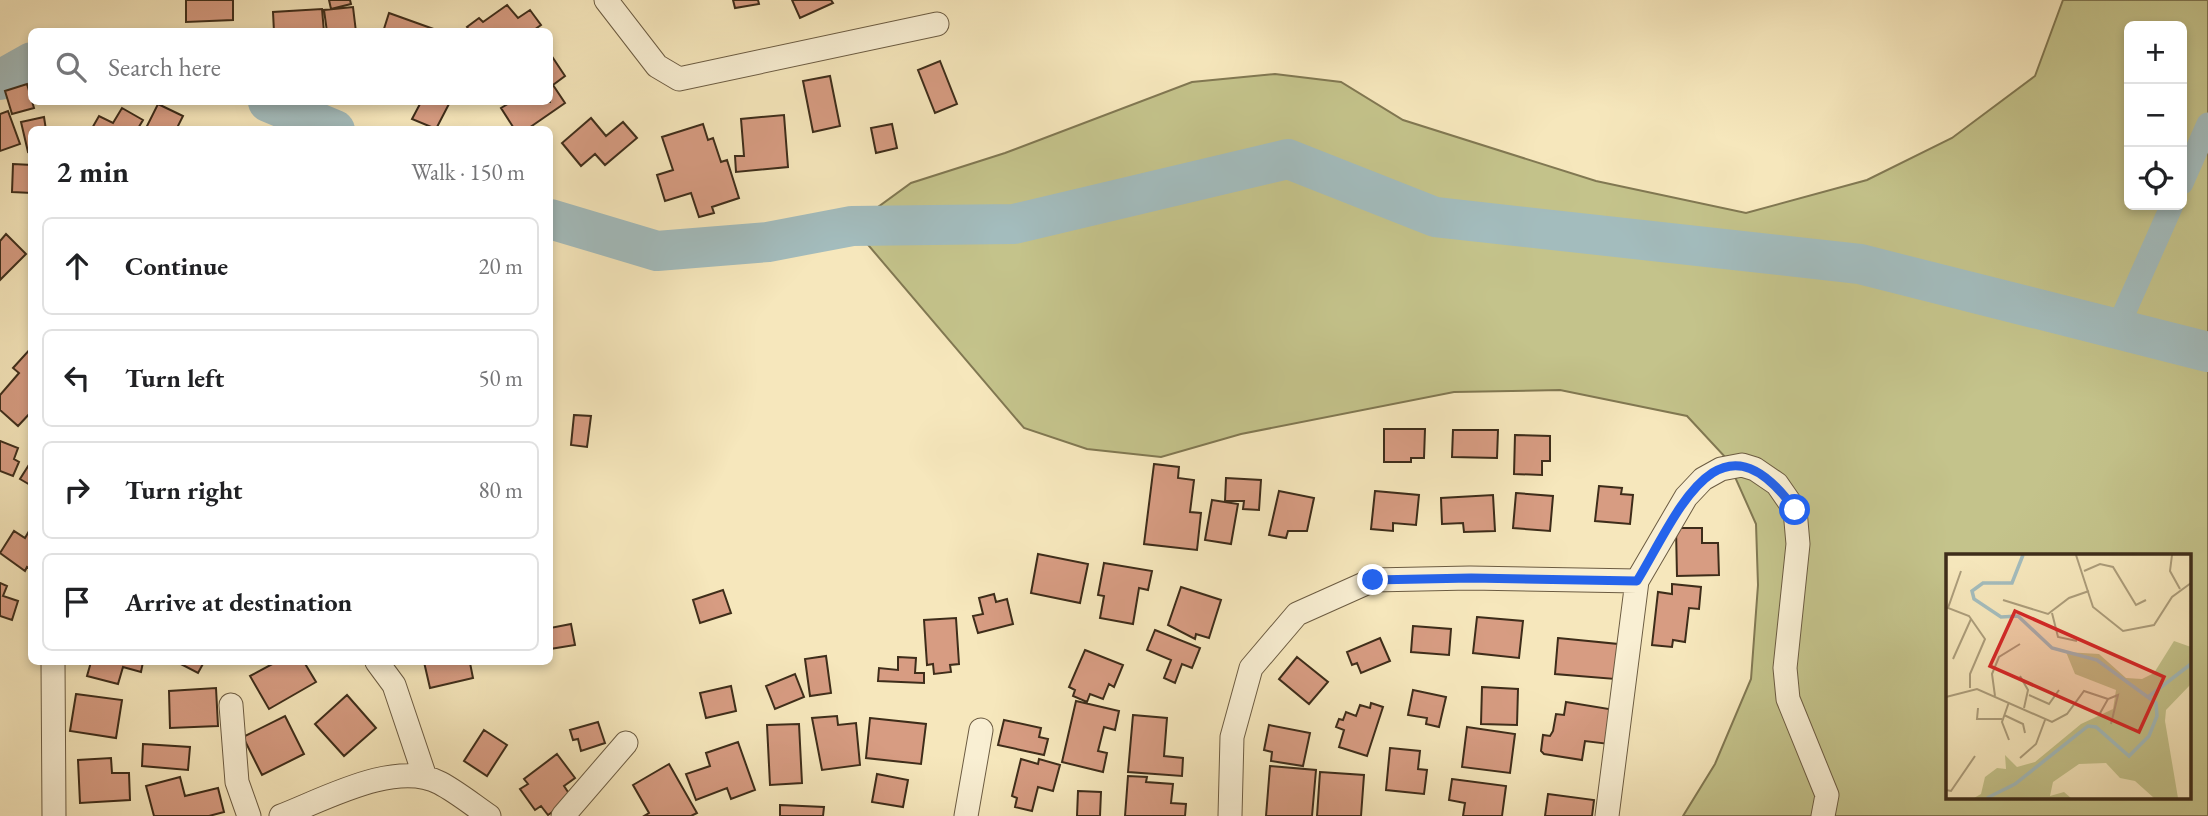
<!DOCTYPE html>
<meta charset="utf-8">
<style>
:root{--surface:#fff;--page:#f6f6f6;--text:#202124;--muted:#757577;--line:#e0e0e0}
body{margin:0;font-family:"EB Garamond",serif;background:var(--page);color:var(--text)}
.controls{position:absolute;right:21px;top:21px;display:grid;overflow:hidden;border-radius:10px;box-shadow:0 4px 10px #0003}
.controls button{width:63px;height:63px;display:grid;place-items:center;padding:0;border:0;border-bottom:2px solid var(--line);background:var(--surface);color:var(--text);font:35px sans-serif}
.stop{position:absolute;width:21px;height:21px;margin:-16px;border:5px solid #2563eb;border-radius:50%;background:#fff}
.stop.end{background:#2563eb;border-color:#fff;box-shadow:0 2px 7px #0008}
.list{margin:0;padding:0;list-style:none}
h2{display:flex;justify-content:space-between;align-items:center;height:91px;margin:0;padding:0 28px;font-size:30px}
h2 small{font-size:23px;font-weight:400;color:var(--muted)}
.list li{display:grid;grid-template-columns:46px 1fr auto;gap:21px;align-items:center;box-sizing:border-box;height:98px;margin:0 14px 14px;padding:0 14px;border:2px solid var(--line);border-radius:10px}
.list b{display:block;font-size:26px;white-space:nowrap}
.list em{font-size:23px;font-style:normal;color:var(--muted)}
.icon{flex:none;width:38px;height:38px;fill:none;stroke:currentColor;stroke-width:2;stroke-linecap:round;stroke-linejoin:round}
.map{position:relative;flex:none;width:2208px;height:816px;overflow:hidden}
.search{position:absolute;background:var(--surface);box-shadow:0 4px 10px #0003;left:28px;top:28px;width:525px;height:77px;display:flex;align-items:center;gap:18px;box-sizing:border-box;padding:0 24px;border-radius:10px;color:var(--muted);font-size:26px}
.panel{position:absolute;background:var(--surface);box-shadow:0 4px 10px #0003;left:28px;top:126px;width:525px;height:539px;border-radius:10px}
.map>svg:first-child{display:block}
.green{fill:#c4c38b;stroke:#817852;stroke-width:2;fill-rule:evenodd}
.lines{fill:none;stroke-linecap:round;stroke-linejoin:round}
.canal{stroke:#a3bcbd;stroke-width:23}
.river{stroke:#a3bcbd;stroke-width:40}
.building{fill:#d79c82;stroke:#3e2d1a;stroke-width:2}
.minor-casing{stroke:#6c5c42;stroke-width:25}
.minor{stroke:#f9efd3;stroke-width:23}
.route{stroke:#2563eb;stroke-width:9}
.inset-river{fill:none;stroke:#a3bcbd;stroke-width:3.5}
.inset-road{fill:none;stroke:#ac9d7b;stroke-width:2}
.view{fill:#d62828;fill-opacity:0.15;stroke:#d62828;stroke-width:3.5}
.inset-edge{fill:none;stroke:#3e2d1a;stroke-width:3.5}
</style>
<div class="map">
<svg width="2208" height="816" viewBox="0 0 2208 816">
<rect width="100%" height="100%" fill="#f6e7bc"/>
<filter id="stains"><feTurbulence type="fractalNoise" baseFrequency=".00286" numOctaves="4"/><feColorMatrix values="0 0 0 0 .2 0 0 0 0 .09 0 0 0 0 .02 0 0 0 .5 -.17"/></filter>
<radialGradient id="worn" r=".72"><stop offset=".6" stop-color="#630" stop-opacity="0"/><stop offset="1" stop-color="#630" stop-opacity=".3"/></radialGradient>
<path class="green" d="M2063,0H2208V816H1683L1715,764L1751,679L1758,585L1756,524L1727,459L1687,416L1560,390L1454,392L1241,434L1161,457L1087,449L1024,428L852,226L911,183L1005,153L1192,82L1275,74L1341,82L1403,120L1596,181L1746,213L1867,180L1952,138L2035,76ZM2129,26H2182V205H2129ZM1947,555H2189V797H1947Z"/>
<g class="lines">
<path class="canal" d="M2182,183L2208,124
M2117,329L2172,205"/>
<path class="river" d="M0,80L32,62
M268,102L335,130
M550,219L657,251L768,242L852,226L1014,224L1288,159L1435,217L1860,264L2208,352"/>
</g>
<path class="building" d="M186,0H233V20L186,22Z
M329,0H350L351,4L331,9Z
M733,0H758L759,4L735,8Z
M792,0H831L833,3L800,18Z
M507,5L518,18L530,10L541,25L531,32H471L467,27L479,18L483,22Z
M353,7L356,32H327L324,10Z
M322,9L324,32H274L273,12Z
M389,13L442,32H383Z
M551,55L565,76L553,85L565,103L526,130H515L501,108L511,102H550Z
M940,61L957,104L935,113L918,70Z
M830,76L840,126L813,132L803,81Z
M27,84L34,108L12,114L5,91Z
M421,102H450L436,129L412,119Z
M158,104L183,116L176,130L146,128Z
M122,108L143,120L137,130H91L99,116L113,123Z
M8,111L20,144L0,151V114Z
M784,115L788,167L736,172L735,156H744L741,119Z
M44,117L46,130H32V151L28,152L21,122Z
M591,118L606,136L623,122L637,138L605,165L595,154L581,166L562,143Z
M703,124L708,140L713,138L721,162L727,160L739,198L712,207L714,213L699,217L691,193L665,201L657,175L673,170L662,137Z
M892,124L897,148L876,153L871,128Z
M13,164L32,165V193L12,192Z
M6,234L26,254L0,280V241Z
M32,347V411L18,426L0,410V395L19,373L13,368Z
M574,415L591,416L587,447L571,445Z
M1384,429H1425L1424,458H1411V462H1384Z
M1453,430H1498L1497,458L1452,457Z
M1515,435L1550,436V461H1542V475L1514,474Z
M0,441L18,448L14,459L19,462L13,476L0,471Z
M32,460V486L20,479Z
M1154,464L1179,467L1178,478L1194,480L1190,512L1201,513L1197,550L1144,544Z
M1226,478L1261,480L1259,510L1243,509L1244,501H1225Z
M1599,486L1622,488L1621,494L1633,495L1630,524L1595,521Z
M1279,491L1314,498L1307,531H1288L1286,538L1269,535Z
M1375,491L1419,495L1416,525L1393,523V531L1371,529Z
M1516,493L1553,496L1550,531L1513,528Z
M1493,495L1495,531L1464,532L1463,523L1442,524L1441,498Z
M1212,500L1238,504L1231,544L1205,540Z
M32,526V570L27,567L25,571L0,553L14,531L25,538Z
M1676,528H1702V543H1718L1719,575L1677,576Z
M1038,554L1088,564L1080,603L1031,593Z
M1104,563L1152,571L1148,590L1139,588L1133,624L1100,618L1104,596L1098,595Z
M0,583L7,586L3,596L18,601L12,620L0,616Z
M1672,584L1701,587L1699,609L1689,608L1685,642L1673,640L1672,647L1652,645L1658,592L1672,594Z
M1181,587L1221,600L1209,638L1196,634L1195,639L1168,625Z
M723,590L731,613L700,623L693,600Z
M994,594L996,602L1007,599L1013,624L978,633L973,616L983,614L979,598Z
M1477,617L1523,621L1519,658L1473,653Z
M956,618L959,664L950,665L951,672L934,674L933,664L927,665L924,620Z
M571,624L575,645L550,649V628Z
M1413,626L1451,629L1449,655L1411,652Z
M1155,630L1200,648L1192,668L1182,664L1175,683L1164,678L1171,660L1147,650Z
M1380,638L1390,661L1361,673L1357,663L1352,665L1347,652Z
M1558,638L1618,644L1615,679L1555,674Z
M1085,650L1123,665L1114,687L1109,684L1103,699L1090,694L1087,702L1073,696L1075,690L1069,687Z
M826,656L831,693L810,696L805,659Z
M898,657L916,658L915,673H924V683L878,681L879,668L898,670Z
M1297,657L1328,682L1309,704L1279,679Z
M91,662H143L141,672L123,667L118,684L87,676Z
M177,662H204L198,673Z
M276,662H304L316,682L269,709L250,676Z
M424,662L470,663L473,678L430,688Z
M795,674L804,697L775,709L766,686Z
M731,686L736,711L706,718L700,693Z
M1482,687L1518,689L1517,725L1481,724Z
M216,688L218,726L170,728L169,691Z
M1413,690L1446,697L1439,727L1426,724L1427,718L1408,715Z
M76,694L122,700L116,738L70,731Z
M347,695L376,728L344,756L315,724Z
M1076,701L1119,711L1115,730L1104,727L1098,751L1107,753L1103,772L1062,762Z
M1566,702L1615,710L1609,744L1585,741L1582,760L1544,754L1541,751L1543,735L1550,736L1553,731L1556,714L1564,715Z
M1371,703L1383,707L1367,756L1339,747L1344,730L1336,727L1339,719L1343,720L1346,712L1356,716L1360,705L1370,708Z
M1133,715L1167,718L1164,756L1183,758L1182,776L1128,772Z
M285,716L304,754L262,775L243,737Z
M837,716L838,725L856,723L860,765L822,770L812,718Z
M870,718L926,724L921,764L866,758Z
M1004,720L1041,728L1039,737L1048,739L1044,755L998,745Z
M598,722L605,743L581,751L578,739L573,740L570,730Z
M799,724L802,783L770,785L767,725Z
M1269,725L1310,733L1303,766L1271,761L1272,752L1264,750Z
M1467,727L1515,734L1510,773L1462,767Z
M484,730L507,745L487,776L464,761Z
M738,742L755,790L731,799L727,788L696,800L686,774L710,766L706,753Z
M143,744L190,747L188,770L142,766Z
M1390,748L1420,751L1418,769L1427,770L1424,794L1386,790Z
M557,754L575,778L564,786L572,798L548,815L541,806L535,810L520,789L528,784L524,779Z
M111,758L112,773H129L130,800L80,803L78,760Z
M1021,759L1038,764L1039,759L1060,765L1053,791L1038,787L1032,811L1015,807L1017,798L1012,796Z
M669,764L697,813L691,816H644L649,813L633,785Z
M1270,766L1316,770L1312,816H1266Z
M1320,772L1364,775L1361,816H1317Z
M877,774L908,780L903,807L872,802Z
M1128,776L1147,777L1146,782L1173,784L1171,803L1186,804L1185,816H1125Z
M180,777L185,796L218,788L224,812L209,816H154L146,786Z
M1452,779L1506,786L1502,816H1463L1465,803L1449,800Z
M1078,791L1101,792L1100,816H1077Z
M1548,794L1594,800L1592,816H1545Z
M780,805L824,807L823,816H780Z"/>
<g class="lines">
<g class="minor-casing">
<path id="minor" d="M606,0L657,66L679,79L937,24
M53,662L54,816
M377,662L394,685L425,777
M231,705L237,782L249,816
M281,816C323,800 396,759 440,783C457,792 473,805 489,816
M563,816L626,743
M966,816L981,730
M1230,816L1232,737L1251,668L1297,614L1373,580L1470,578L1637,581
M1607,816L1637,581L1686,497L1703,479L1721,469L1742,465L1755,469L1777,484L1795,510L1798,544L1785,668L1788,699L1827,795L1823,816"/>
</g>
<use href="#minor" class="minor"/>
</g>
<g class="lines">
<path class="route" d="M1373,580L1471,578L1637,581C1676,517 1719,402 1795,510"/>
</g>
<g transform="translate(1946 554)">
<rect width="245" height="245" fill="#f6e7bc"/>
<path d="M228,87L245,93V130L220,156L219,167L232,244H208L189,227L174,224L160,209L133,210L107,228L104,242L118,238L125,244H28L35,240L39,223L51,214L60,215L59,201L71,213L89,208L135,170L167,155L170,136L129,120L120,98L153,100L180,124L196,125L208,119Z" fill="#c4c38b"/>
<path class="inset-river" d="M202,143L245,110M41,244L69,230L142,172L150,173L183,202L203,182L211,162L210,149L151,106L106,94L72,62L55,63L28,45L26,37L37,29H66L77,1"/>
<path class="inset-road" d="M130,1L147,53L177,77L208,71L226,43L245,29M226,1L224,17L234,35M15,17L2,54L23,62L39,85L24,120V134M138,17L154,10L167,13L190,51L200,46M57,46L102,60L123,44L143,37M106,59L112,83L131,87M7,105L25,65M74,122L82,136L78,154M83,141L103,150L113,136M49,142L46,120L53,103L74,90M0,143L31,135L106,168L121,160L138,137L162,145M32,154L31,165H56M58,161L77,170L79,179M153,161L162,145L172,141L165,170M63,186L56,168L63,148M74,204L90,190L99,166M0,236L5,237L29,202"/>
<path class="view" d="M69,57L218,123L193,178L44,112Z"/>
<rect width="245" height="245" class="inset-edge"/>
</g>
<rect width="100%" height="100%" filter="url(#stains)"/>
<rect width="100%" height="100%" fill="url(#worn)"/>
</svg>
<div class="controls">
<button>+</button>
<button>−</button>
<button><svg class="icon" aria-label="locate" viewBox="0 0 24 24"><circle cx="12" cy="12" r="6"/><path d="M12 2v4M12 18v4M2 12h4M18 12h4"/></svg></button>
</div>
<div class="stop" style="left:1795px;top:510px"></div>
<div class="stop end" style="left:1373px;top:580px"></div>
<div class="search"><svg class="icon" aria-label="search" viewBox="0 0 24 24"><circle cx="10" cy="10" r="6"/><path d="M15 15l6 6"/></svg>Search here</div>
<section class="panel">
<h2>2 min<small>Walk · 150 m</small></h2>
<ul class="list">
<li><svg class="icon" aria-label="ahead" viewBox="0 0 24 24"><path d="M12 20V5M6 11l6-6 6 6"/></svg><div><b>Continue</b></div><em>20 m</em></li>
<li><svg class="icon" aria-label="left" viewBox="0 0 24 24"><path d="M17 20v-9H6M10 6l-5 5 5 5"/></svg><div><b>Turn left</b></div><em>50 m</em></li>
<li><svg class="icon" aria-label="right" viewBox="0 0 24 24"><path d="M7 20v-9h11M14 6l5 5-5 5"/></svg><div><b>Turn right</b></div><em>80 m</em></li>
<li><svg class="icon" aria-label="arrive" viewBox="0 0 24 24"><path d="M6 21V4h12l-3 4 3 4H6"/></svg><div><b>Arrive at destination</b></div></li>
</ul>
</section>
</div>
